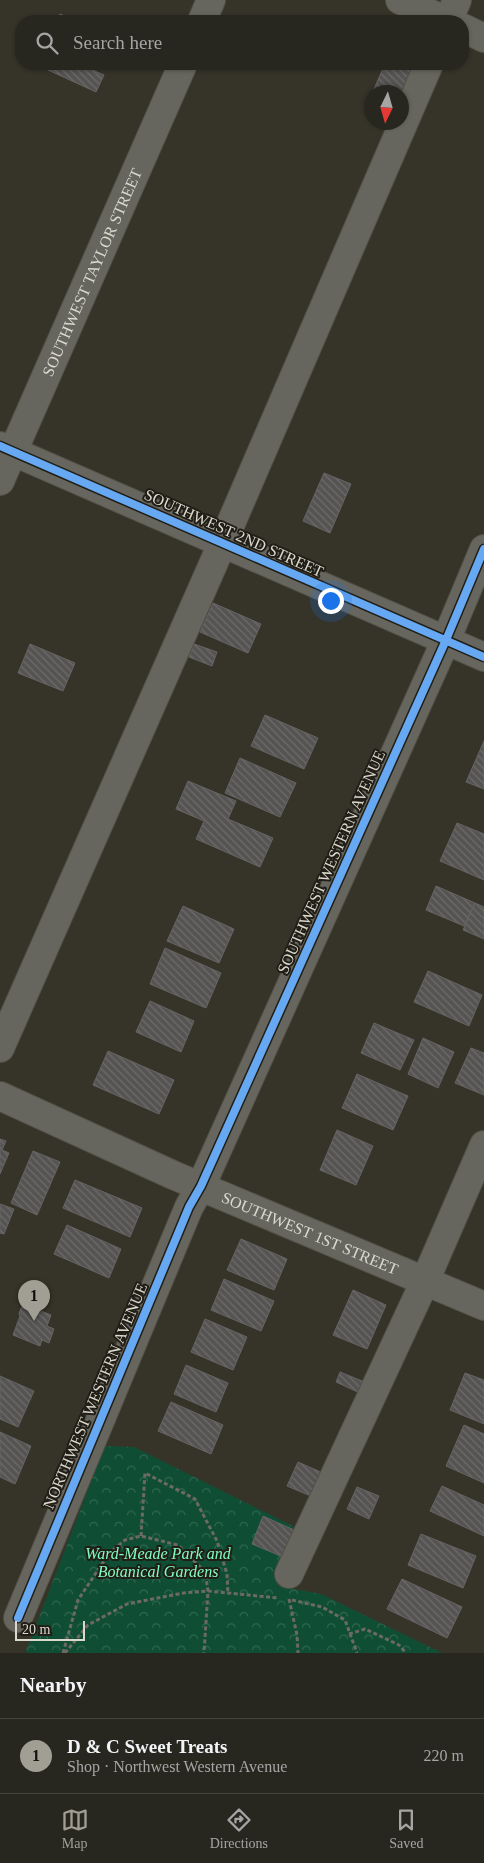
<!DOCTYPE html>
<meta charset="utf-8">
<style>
:root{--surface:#28271f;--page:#302f28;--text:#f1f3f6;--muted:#a5a5a4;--line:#44443d;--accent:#a19f94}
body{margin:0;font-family:"Times New Roman",serif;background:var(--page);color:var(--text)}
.compass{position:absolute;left:364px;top:85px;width:45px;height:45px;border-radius:50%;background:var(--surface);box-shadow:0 1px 4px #0004;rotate:185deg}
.scale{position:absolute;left:15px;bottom:12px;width:70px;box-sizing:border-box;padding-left:5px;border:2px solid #dbd9cd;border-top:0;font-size:14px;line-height:18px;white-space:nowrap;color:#dbd9cd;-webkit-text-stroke:4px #201e16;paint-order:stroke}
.you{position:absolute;left:330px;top:600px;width:18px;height:18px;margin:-12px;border:4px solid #fff;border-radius:50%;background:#1a73e8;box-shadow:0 0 0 8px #1a73e833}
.badge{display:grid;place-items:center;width:32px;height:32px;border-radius:50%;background:var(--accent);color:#111;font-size:16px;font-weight:700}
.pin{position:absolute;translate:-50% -41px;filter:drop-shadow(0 1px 2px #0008)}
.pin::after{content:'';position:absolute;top:26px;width:18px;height:15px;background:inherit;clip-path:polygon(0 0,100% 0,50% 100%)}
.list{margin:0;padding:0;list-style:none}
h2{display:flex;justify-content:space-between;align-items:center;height:65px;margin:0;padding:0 20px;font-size:21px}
h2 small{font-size:16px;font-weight:400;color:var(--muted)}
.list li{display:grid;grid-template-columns:32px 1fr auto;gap:15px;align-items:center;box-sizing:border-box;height:75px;padding:0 20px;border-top:1px solid var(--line)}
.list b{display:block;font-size:19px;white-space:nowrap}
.list p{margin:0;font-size:16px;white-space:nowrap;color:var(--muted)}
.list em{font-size:16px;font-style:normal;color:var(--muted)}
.icon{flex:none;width:28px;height:28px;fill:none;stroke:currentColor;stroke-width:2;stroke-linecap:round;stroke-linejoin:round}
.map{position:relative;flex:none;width:484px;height:1653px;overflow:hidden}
.search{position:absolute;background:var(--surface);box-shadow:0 1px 4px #0004;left:15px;right:15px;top:15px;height:55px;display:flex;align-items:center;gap:12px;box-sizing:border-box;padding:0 18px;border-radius:20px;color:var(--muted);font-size:19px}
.sheet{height:140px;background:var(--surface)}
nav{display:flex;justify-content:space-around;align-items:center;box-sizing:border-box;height:70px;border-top:1px solid var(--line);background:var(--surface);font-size:14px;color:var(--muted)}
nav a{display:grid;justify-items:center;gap:2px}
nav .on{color:var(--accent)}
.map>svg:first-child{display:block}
.park{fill:url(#park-crowns)}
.building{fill:url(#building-back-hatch);stroke:#656464}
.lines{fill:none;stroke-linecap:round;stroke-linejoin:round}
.minor-casing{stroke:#525147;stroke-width:30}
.path{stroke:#6c6a63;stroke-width:3;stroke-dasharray:4 2.5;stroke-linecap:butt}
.minor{stroke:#67665e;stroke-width:28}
.cycleway-casing{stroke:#201e16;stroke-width:11}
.cycleway{stroke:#66a8f1;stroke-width:8}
.labels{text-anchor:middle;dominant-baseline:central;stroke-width:4;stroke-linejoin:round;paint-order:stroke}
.street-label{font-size:16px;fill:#dbd9cd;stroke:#201e16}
.park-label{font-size:16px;font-style:italic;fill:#80fdc1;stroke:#201e16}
</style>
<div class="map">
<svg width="484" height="1653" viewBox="0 0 484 1653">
<defs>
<pattern id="park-crowns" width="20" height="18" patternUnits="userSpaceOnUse" patternTransform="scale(1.25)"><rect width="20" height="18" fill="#0f4e34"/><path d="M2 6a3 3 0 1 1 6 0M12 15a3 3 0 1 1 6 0" fill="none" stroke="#316750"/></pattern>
<pattern id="building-back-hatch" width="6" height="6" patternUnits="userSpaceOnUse" patternTransform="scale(1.25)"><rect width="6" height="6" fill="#555453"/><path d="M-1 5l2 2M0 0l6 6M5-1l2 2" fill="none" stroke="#6d6c6b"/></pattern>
</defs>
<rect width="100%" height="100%" fill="#363429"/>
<path class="park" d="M105,1446L134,1447L303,1531L278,1586L321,1594L442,1653H28L26,1651Z"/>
<path class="building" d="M60,14L77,21H57Z
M35,64H79L104,75L96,92Z
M385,64H416L402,98V92H381L374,89Z
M324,473L351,484L330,533L303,521Z
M213,603L261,624L248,653L200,632Z
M30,644L75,663L63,691L18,673Z
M194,644L217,652L212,666L189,657Z
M265,715L318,738L304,769L251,746Z
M484,741V789L466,782Z
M240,758L296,783L280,817L225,793Z
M188,781L236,801L228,819L273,838L260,867L196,839L204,821L176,809Z
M457,823L484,834V880L440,861Z
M436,886L475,903L464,926L426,910Z
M475,903L484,907V939L463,930Z
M183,906L234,929L219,963L167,941Z
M165,948L221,973L206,1008L150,984Z
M428,971L482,995L469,1026L414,1002Z
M150,1001L194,1021L181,1052L136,1032Z
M374,1023L414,1040L400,1070L361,1053Z
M423,1038L454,1052L438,1088L408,1074Z
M471,1048L484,1053V1095L455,1083Z
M108,1051L174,1080L159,1114L93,1085Z
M357,1074L408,1096L393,1130L342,1108Z
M337,1130L373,1146L356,1185L320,1170Z
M0,1139L6,1141L2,1150L9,1153L0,1174Z
M33,1151L60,1162L37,1215L11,1203Z
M75,1180L142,1208L130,1237L63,1208Z
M0,1204L14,1209L4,1234L0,1233Z
M67,1225L121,1249L109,1278L54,1254Z
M241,1239L287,1259L274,1290L227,1270Z
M224,1279L274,1301L261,1331L211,1310Z
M353,1290L386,1305L367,1349L333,1335Z
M26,1305L51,1315L47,1326L54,1329L49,1343L42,1340L40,1346L13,1335L20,1316L19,1314L21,1308Z
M205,1319L247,1337L233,1370L191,1352Z
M186,1365L228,1383L216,1412L174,1394Z
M340,1372L367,1383L362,1394L336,1382Z
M465,1373L484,1380V1424L450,1410Z
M0,1376L34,1391L18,1427L0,1419Z
M171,1402L223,1425L211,1454L158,1431Z
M464,1425L484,1434V1483L446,1466Z
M0,1432L31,1446L15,1484L0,1477Z
M298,1462L323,1473L313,1497L287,1486Z
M442,1486L484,1505V1536L430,1511Z
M357,1487L379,1496L369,1519L347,1509Z
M263,1516L294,1530L283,1557L252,1544Z
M421,1534L476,1556L463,1588L408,1565Z
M402,1579L462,1607L447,1638L387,1609Z"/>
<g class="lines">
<g class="minor-casing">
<g id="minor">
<path d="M400,0L447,21"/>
<path d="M202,21L211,0"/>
<path d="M448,21L457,0"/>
<path d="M463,28L484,38"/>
<path d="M0,446L484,657"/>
<path id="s1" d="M0,481L183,64"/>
<path d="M0,1048L222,544L429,64"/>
<path id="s2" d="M0,1096L173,1175L484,1306"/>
<path d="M289,1574L425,1281L484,1145"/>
<path d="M18,1618L189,1207L201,1186L446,640L484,549"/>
</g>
</g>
<path class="path" d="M141,1536L145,1473L195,1499L217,1541L227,1574L228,1594
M289,1599L297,1635L298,1653
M292,1600L322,1607L345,1620L357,1653
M349,1634L365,1629L399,1645L406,1653
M63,1653L78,1600L110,1552L125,1540L141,1536L178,1545L205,1572L208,1591L204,1653
M65,1653L88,1625L127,1604L183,1593L208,1591L278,1598"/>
<use href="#minor" class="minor"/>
<g class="cycleway-casing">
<path id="cycleway" d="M0,446L484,657
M18,1618L189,1207L201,1186L446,640L484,549"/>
</g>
<use href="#cycleway" class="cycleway"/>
</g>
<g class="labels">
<g class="street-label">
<text stroke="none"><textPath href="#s1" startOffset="228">SOUTHWEST TAYLOR STREET</textPath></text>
<text transform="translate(234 533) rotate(24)">SOUTHWEST 2ND STREET</text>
<text transform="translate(331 862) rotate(-66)">SOUTHWEST WESTERN AVENUE</text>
<text stroke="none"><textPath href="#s2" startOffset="339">SOUTHWEST 1ST STREET</textPath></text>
<text transform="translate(95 1396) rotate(-67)">NORTHWEST WESTERN AVENUE</text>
</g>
<g class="park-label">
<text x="158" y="1553">Ward-Meade Park and<tspan x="158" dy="18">Botanical Gardens</tspan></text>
</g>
</g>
</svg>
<svg class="compass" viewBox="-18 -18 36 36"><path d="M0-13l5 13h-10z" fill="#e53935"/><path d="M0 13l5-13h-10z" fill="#a5a5a4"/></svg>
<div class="scale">20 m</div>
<div class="you"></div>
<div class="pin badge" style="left:34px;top:1321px">1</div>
<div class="search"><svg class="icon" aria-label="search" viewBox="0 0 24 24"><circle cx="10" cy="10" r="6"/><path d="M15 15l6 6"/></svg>Search here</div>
</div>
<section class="sheet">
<h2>Nearby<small></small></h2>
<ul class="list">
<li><span class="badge">1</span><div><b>D &amp; C Sweet Treats</b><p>Shop · Northwest Western Avenue</p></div><em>220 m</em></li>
</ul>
</section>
<nav>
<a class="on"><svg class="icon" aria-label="map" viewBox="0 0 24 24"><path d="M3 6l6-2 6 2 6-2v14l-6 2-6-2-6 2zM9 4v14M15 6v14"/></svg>Map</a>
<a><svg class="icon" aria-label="directions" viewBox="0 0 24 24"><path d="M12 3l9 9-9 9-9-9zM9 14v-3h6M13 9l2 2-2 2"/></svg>Directions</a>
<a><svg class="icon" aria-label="saved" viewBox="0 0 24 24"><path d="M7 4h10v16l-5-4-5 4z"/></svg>Saved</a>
</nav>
